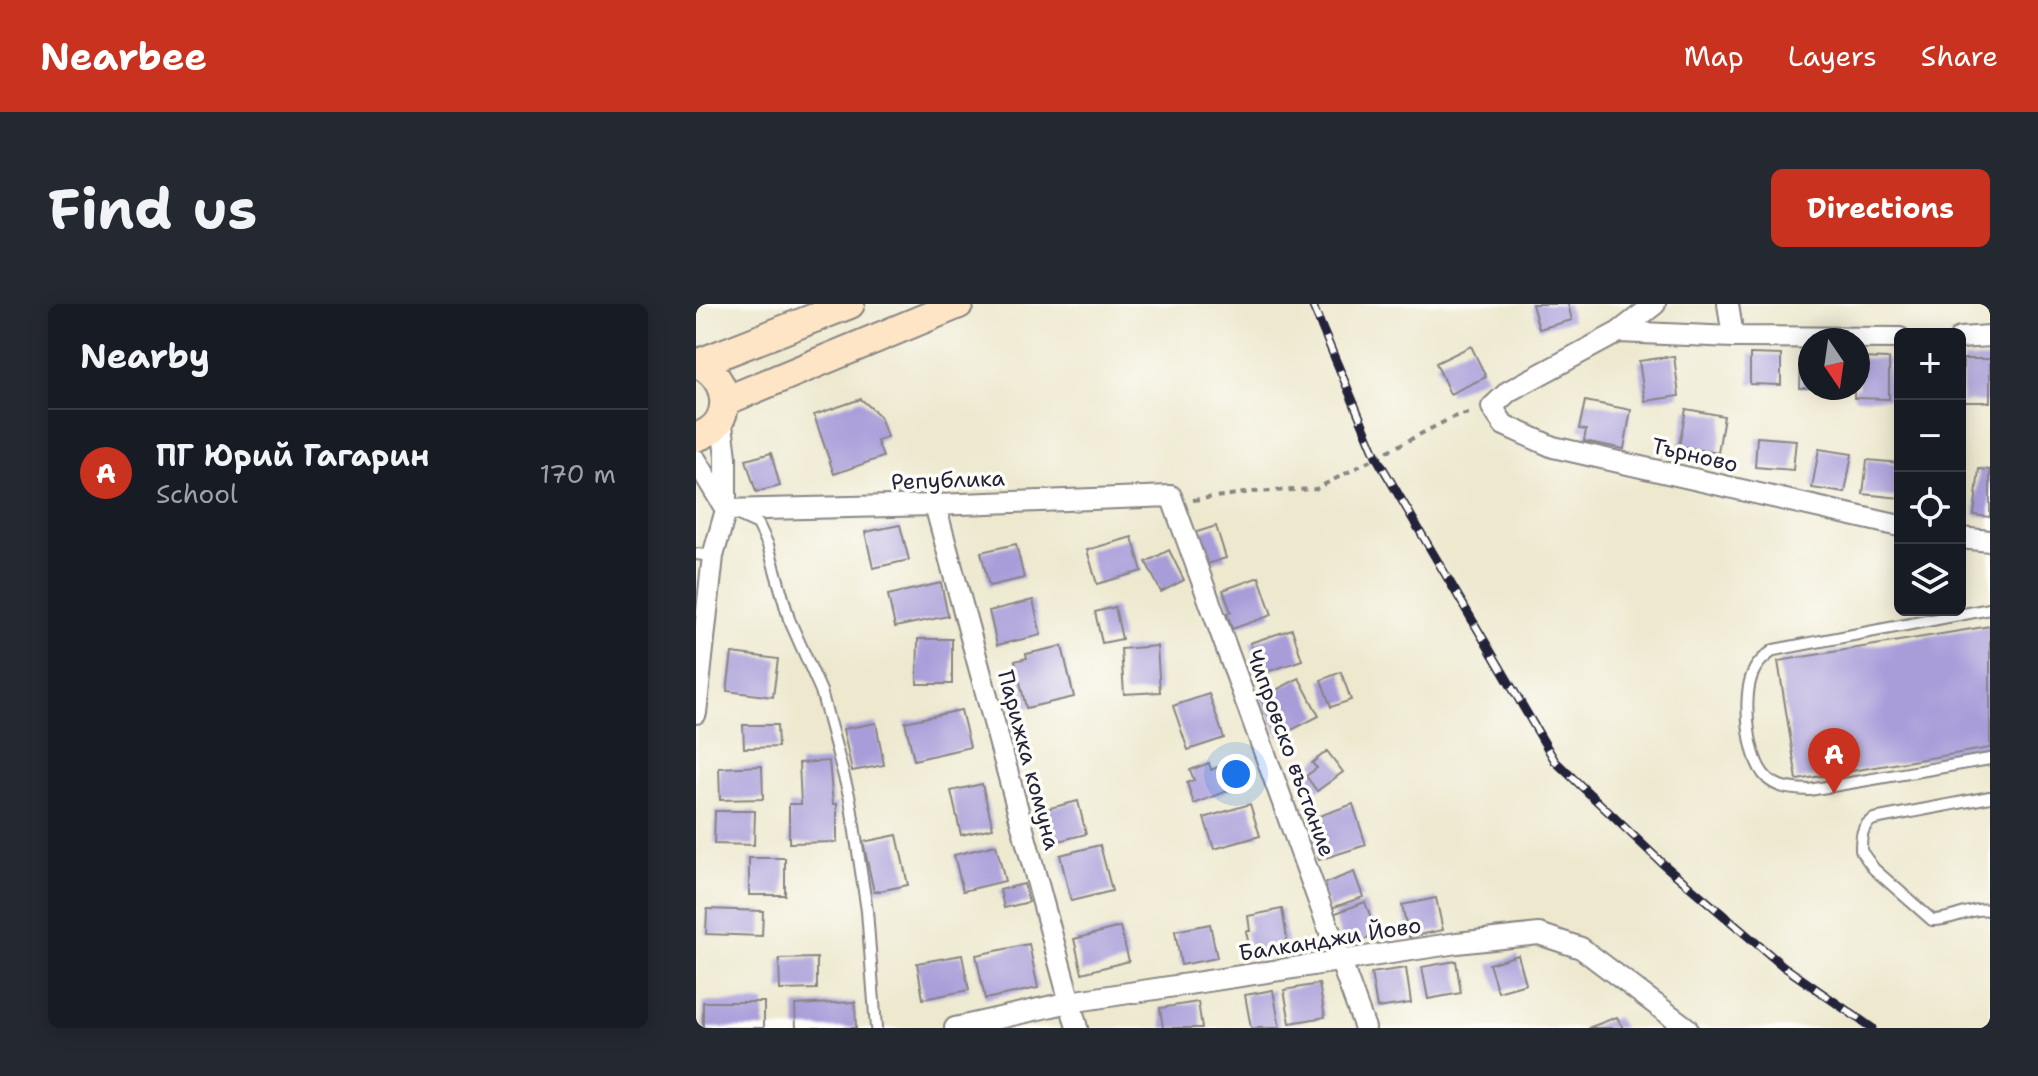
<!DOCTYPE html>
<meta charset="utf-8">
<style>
:root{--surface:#171b24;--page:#242831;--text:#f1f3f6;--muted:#9ea1a6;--line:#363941;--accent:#c8321e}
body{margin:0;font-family:"Shantell Sans",sans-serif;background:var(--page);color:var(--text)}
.controls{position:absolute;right:24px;top:24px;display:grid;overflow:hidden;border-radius:12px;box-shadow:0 4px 20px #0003}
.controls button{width:72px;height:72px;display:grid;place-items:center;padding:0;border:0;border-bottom:2px solid var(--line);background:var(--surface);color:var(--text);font:40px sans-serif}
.compass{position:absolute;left:1102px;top:24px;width:72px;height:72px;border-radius:50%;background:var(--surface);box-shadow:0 4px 20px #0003;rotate:167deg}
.you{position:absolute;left:540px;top:470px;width:28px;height:28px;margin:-20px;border:6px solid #fff;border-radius:50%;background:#1a73e8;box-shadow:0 0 0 12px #1a73e833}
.badge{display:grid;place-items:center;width:52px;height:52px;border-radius:50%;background:var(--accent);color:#fff;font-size:26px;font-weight:700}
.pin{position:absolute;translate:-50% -66px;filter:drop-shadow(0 2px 4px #0008)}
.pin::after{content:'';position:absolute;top:42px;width:28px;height:24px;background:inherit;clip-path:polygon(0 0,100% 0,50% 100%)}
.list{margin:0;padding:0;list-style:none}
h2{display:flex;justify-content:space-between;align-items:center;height:104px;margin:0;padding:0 32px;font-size:34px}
h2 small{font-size:26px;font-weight:400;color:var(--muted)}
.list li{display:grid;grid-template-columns:52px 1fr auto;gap:24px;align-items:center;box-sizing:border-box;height:128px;padding:0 32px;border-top:2px solid var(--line)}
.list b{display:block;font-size:30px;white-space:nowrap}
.list p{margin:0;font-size:26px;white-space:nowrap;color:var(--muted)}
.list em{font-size:26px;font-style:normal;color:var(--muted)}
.icon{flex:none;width:44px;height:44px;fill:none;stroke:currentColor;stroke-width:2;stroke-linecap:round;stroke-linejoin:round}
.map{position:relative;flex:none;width:1294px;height:724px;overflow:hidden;border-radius:12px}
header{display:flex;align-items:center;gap:48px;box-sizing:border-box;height:112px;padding:0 40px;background:var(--accent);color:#fff}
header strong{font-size:38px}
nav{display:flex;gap:44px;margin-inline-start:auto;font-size:28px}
.intro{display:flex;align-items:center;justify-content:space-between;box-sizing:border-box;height:192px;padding:0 48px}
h1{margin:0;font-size:56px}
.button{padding:20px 36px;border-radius:12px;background:var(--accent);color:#fff;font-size:28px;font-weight:700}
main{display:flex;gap:48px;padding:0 48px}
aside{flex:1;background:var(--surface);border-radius:12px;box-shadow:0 4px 20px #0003}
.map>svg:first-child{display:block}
.building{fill:#a89cd9}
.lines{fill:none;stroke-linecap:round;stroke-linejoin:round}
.lane-casing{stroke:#888584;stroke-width:14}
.street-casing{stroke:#888584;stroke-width:24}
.secondary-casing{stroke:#888584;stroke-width:32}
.path{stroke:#888584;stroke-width:4;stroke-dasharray:6 6;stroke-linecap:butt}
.lane{stroke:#fff;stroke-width:10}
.street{stroke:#fff;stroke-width:20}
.secondary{stroke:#fee5c5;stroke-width:28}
.rail-casing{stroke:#22223b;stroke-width:9}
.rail{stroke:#fdfcf7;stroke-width:6;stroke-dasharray:18;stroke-linecap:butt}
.labels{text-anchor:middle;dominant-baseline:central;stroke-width:7;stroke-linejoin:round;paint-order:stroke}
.street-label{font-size:22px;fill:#22223b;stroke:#fdfcf7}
</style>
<header>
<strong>Nearbee</strong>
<nav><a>Map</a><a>Layers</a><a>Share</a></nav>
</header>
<div class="intro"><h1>Find us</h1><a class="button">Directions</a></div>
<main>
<aside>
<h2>Nearby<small></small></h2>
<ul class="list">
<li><span class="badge">A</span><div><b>ПГ Юрий Гагарин</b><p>School</p></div><em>170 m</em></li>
</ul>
</aside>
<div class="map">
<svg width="1294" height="724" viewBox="0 0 1294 724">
<rect width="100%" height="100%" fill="#fdfcf7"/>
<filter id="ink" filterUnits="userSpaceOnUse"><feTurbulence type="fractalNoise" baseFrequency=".0125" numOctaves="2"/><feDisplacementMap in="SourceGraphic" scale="16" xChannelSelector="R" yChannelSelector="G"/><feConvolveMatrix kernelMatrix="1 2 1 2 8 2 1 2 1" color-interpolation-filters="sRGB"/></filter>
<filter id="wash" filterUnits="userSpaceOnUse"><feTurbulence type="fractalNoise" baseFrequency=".006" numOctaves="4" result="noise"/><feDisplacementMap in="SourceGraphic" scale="32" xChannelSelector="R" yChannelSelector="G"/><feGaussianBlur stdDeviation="1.8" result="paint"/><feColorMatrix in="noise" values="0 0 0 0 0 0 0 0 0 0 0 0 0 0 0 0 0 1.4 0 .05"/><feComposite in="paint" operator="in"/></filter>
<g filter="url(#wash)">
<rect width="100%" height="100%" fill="#ede8ce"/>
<g id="blocks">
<path class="building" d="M836,0H872L876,16L843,25Z
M775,42L790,73L754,90L740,59Z
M1054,50L1085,51V81L1054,80Z
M1105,51H1114V84H1104Z
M978,52L983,92L949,97L943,57Z
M1162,54L1193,55V95L1158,94V84H1162Z
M1267,55H1294V98H1266Z
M165,95L184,112L191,133L181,137L187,153L138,170L118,111Z
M889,97L935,106L928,145L888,137L890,126L883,125Z
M990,105L1028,112L1022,149L983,142Z
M1061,133L1100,136L1097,166L1059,163Z
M1123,145L1156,150L1149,189L1116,184Z
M75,149L84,182L60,188L50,156Z
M1171,156L1204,159V194L1167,190Z
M1283,165L1294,166V213L1278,211Z
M204,221L213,256L177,264L169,228Z
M520,222L530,254L508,261L498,229Z
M436,233L446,267L401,280L391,246Z
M320,240L328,274L293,282L285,248Z
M473,246L488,276L465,288L450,258Z
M563,273L576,311L536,325L531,309L535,308L527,286Z
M245,279L252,312L199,323L192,291Z
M337,296L345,331L301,341L293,307Z
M419,303L426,335L406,339L399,308Z
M1294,322V444L1101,476L1082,357Z
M596,325L606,356L565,370L554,339Z
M222,335H256V380H221Z
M366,342L378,393L330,404L319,357L331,354L330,350Z
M461,342L464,388L428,390L425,345Z
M36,349L82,355L77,393L31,387Z
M645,368L655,396L635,403L625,376Z
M603,374L623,412L584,432L565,394Z
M513,390L528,434L492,446L477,402Z
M265,406L274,443L218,456L209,418Z
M180,419L188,461L156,467L147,425Z
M47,421H81L82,443L48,444Z
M631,447L647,468L621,487L610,472L621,464L616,459Z
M133,457L137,500H141V538L93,539V500H105L103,459Z
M513,459L515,466L530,460L539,484L498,500L491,479L498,476L494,466Z
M66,462L67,495L24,496L23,464Z
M286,480L297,524L265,531L255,487Z
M382,497L390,530L351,540L342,507Z
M554,500L564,532L518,545L508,514Z
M657,500L670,541L623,556L615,531L625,527L620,513Z
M19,507H59L58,541L18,540Z
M201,531L212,581L178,588L167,538Z
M300,541L309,577L267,587L258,551Z
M404,541L416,587L375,597L364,551Z
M53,554H89V591H53Z
M658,568L667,593L633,605L624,581Z
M328,580L333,598L308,604L304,586Z
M740,594L747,626L713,633L706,601Z
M669,598L681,631L649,643L637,610Z
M11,605L67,607L66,632L10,630Z
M586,605L592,640L554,647L550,627H554L552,612Z
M514,620L521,654L485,661L479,627Z
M424,623L433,657L386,669L378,635Z
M333,640L342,684L289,695L280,651Z
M266,651L273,686L227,695L221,659Z
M822,651L830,680L802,688L793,660Z
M121,654V685L84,686L83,655Z
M760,657L765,689L732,695L726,663Z
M710,664L715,699L681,704L675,669Z
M623,680L629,713L594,719L588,686Z
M577,686L584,724H555L549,691Z
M7,698H68V724H7Z
M159,698L160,724H100L99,701Z
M502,698L506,724H467L464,704Z
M921,713L927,724H892Z"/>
</g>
</g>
<g filter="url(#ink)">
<use href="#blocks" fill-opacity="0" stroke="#888584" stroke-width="2"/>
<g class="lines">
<g class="lane-casing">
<path id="lane" d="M40,210L62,220L72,241L93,315L125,387L154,495L171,607L180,724
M0,250L17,252
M1294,305L1078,346C1067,354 1059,361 1055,374C1047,398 1052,457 1072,475C1084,485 1097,485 1113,486L1294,455
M1294,493L1178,515C1165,521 1165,534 1165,547L1178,565L1236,616C1256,617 1274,603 1294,606"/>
</g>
<g class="street-casing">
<path id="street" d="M959,0L923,28L813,87L796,103L808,121L857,143L1204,222
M1032,0L1037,33
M923,28L1037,33L1204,34
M1264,34L1294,32
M0,156L29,204
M239,201L381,724
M30,206L239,201L475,192L669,724
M1264,234L1294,237
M0,409L17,252L30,206V153L25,113
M259,724L374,698L761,639L843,630L885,644L991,724"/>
</g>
<g class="secondary-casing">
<path id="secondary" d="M0,59C35,72 40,122 0,133
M3,59L154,0
M29,97L263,0"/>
</g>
<path class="path" d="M497,196L556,188L620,185L757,113L777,108"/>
<use href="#lane" class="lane"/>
<use href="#street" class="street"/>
<use href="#secondary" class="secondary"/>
<g class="rail-casing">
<path id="rail" d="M616,0L681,154L859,457L966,559L1087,662L1176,724"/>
</g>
<use href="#rail" class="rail"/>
</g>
</g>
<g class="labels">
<g class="street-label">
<text transform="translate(999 151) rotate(13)">Търново</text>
<text transform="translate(252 176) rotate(-2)">Република</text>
<text transform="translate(595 449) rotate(70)">Чипровско въстание</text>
<text transform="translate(333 456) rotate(75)">Парижка комуна</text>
<text transform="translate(634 635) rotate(-9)">Балканджи Йово</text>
</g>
</g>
</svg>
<div class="controls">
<button>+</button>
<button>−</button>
<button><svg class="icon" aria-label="locate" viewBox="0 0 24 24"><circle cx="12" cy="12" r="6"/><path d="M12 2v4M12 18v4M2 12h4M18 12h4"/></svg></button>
<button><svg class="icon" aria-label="layers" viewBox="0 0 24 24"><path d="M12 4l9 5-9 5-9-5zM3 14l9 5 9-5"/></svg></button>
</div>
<svg class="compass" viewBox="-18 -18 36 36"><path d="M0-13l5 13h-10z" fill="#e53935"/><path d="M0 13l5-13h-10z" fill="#9ea1a6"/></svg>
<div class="you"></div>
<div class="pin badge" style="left:1138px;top:490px">A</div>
</div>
</main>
